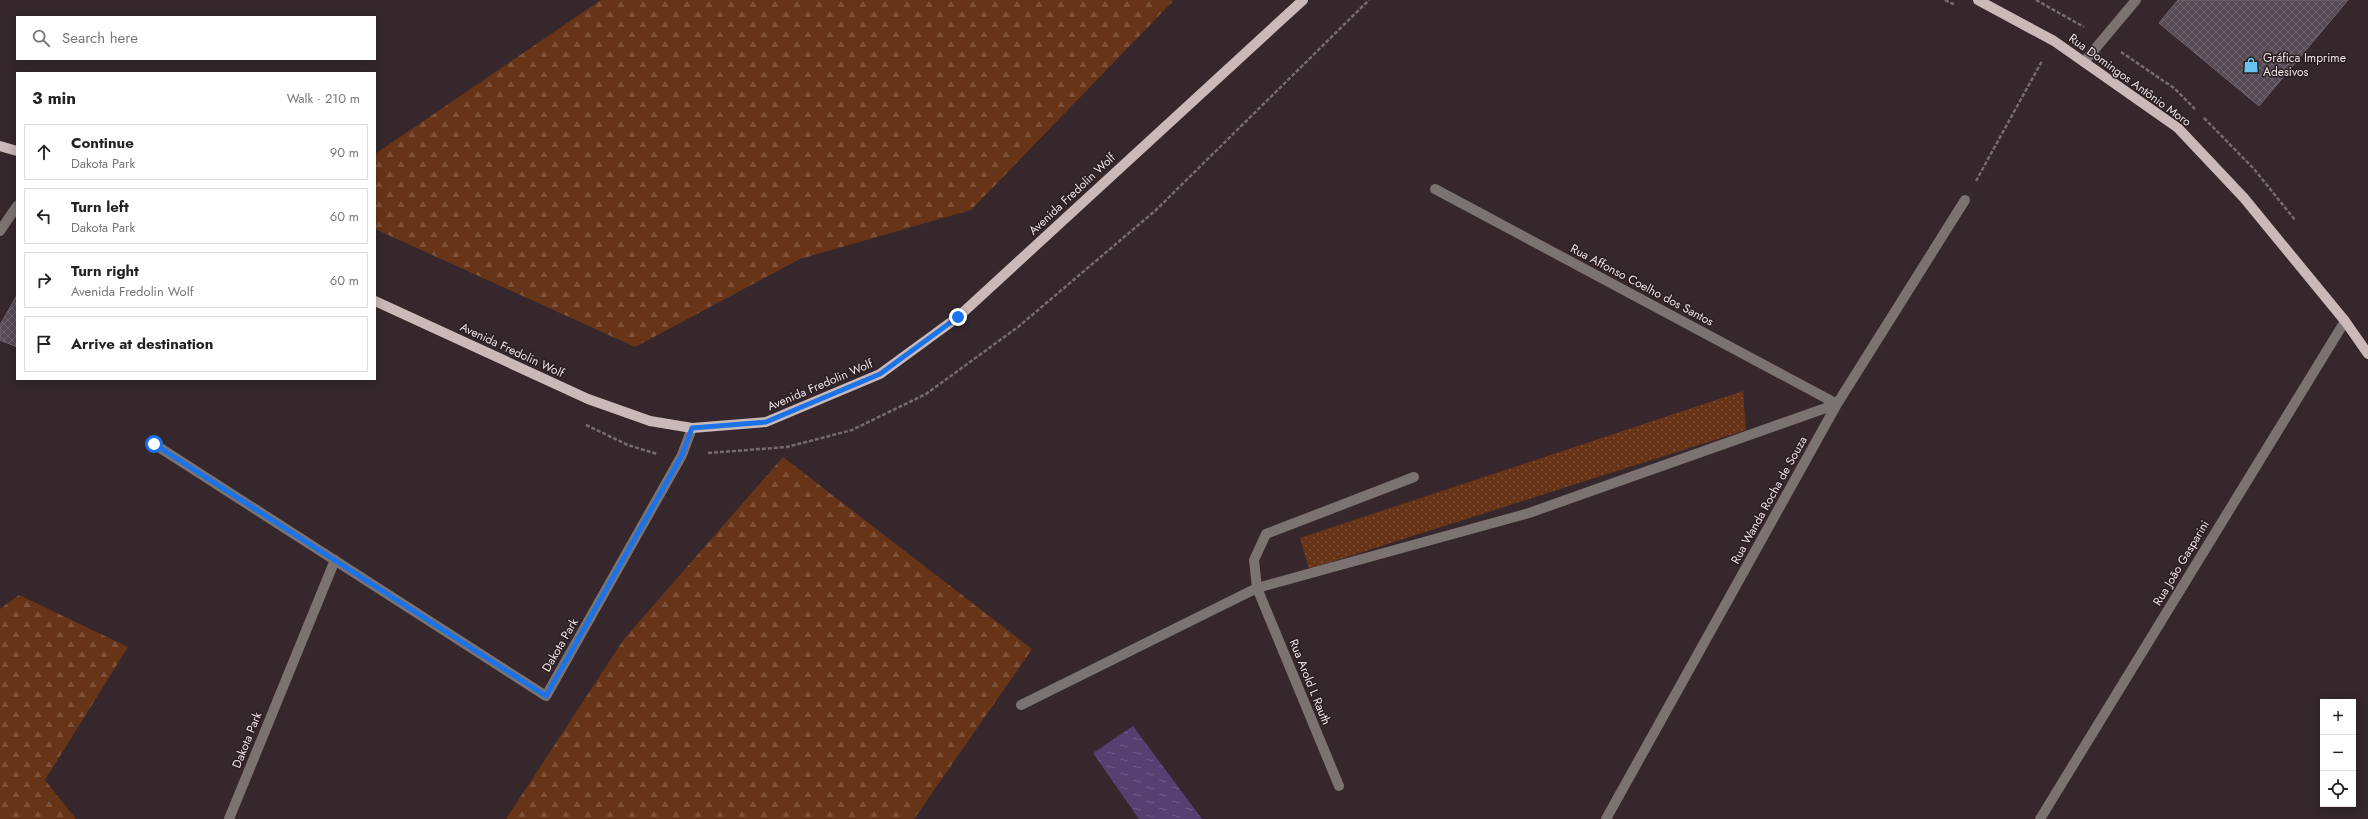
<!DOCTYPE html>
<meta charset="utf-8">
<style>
:root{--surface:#fff;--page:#f6f6f6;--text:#222;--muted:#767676;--line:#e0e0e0}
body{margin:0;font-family:Jost,sans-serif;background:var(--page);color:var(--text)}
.controls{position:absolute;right:12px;bottom:12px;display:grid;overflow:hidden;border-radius:0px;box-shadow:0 2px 10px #0003}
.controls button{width:36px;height:36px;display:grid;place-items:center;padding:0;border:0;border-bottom:1px solid var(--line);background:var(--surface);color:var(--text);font:20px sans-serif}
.stop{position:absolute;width:12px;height:12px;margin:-9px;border:3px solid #1a73e8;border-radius:50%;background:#fff}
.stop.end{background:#1a73e8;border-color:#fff;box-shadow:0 1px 4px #0008}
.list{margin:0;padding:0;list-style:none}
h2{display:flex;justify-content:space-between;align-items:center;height:52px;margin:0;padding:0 16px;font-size:17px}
h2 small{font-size:13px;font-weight:400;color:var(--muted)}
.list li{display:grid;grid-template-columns:26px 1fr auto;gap:12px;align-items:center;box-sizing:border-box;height:56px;margin:0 8px 8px;padding:0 8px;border:1px solid var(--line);border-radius:0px}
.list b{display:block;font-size:15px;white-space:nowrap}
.list p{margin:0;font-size:13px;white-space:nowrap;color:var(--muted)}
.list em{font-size:13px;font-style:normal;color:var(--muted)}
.icon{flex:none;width:22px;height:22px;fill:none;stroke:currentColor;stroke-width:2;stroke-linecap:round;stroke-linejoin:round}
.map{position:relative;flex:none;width:2368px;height:819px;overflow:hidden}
.search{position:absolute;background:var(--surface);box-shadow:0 2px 10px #0003;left:16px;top:16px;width:360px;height:44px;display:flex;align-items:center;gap:10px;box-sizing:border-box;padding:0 14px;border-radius:0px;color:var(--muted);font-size:15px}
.panel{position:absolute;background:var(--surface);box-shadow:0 2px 10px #0003;left:16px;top:72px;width:360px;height:308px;border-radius:0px}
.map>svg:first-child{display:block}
.forest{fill:url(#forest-firs)}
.park{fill:url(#park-dots)}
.water{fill:url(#water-ripples)}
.building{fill:url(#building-cross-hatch);stroke:#71656f}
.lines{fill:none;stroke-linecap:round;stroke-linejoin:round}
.path{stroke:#786b6f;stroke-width:2.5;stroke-dasharray:4 2;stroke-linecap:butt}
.minor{stroke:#7b7272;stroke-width:10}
.major{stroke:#cab9b8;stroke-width:10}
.route{stroke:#1a73e8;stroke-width:5}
.labels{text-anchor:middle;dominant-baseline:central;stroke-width:3;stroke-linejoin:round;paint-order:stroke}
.poi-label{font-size:12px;fill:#efe5e8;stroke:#2b1e22;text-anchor:start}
.street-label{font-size:12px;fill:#efe5e8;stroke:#2b1e22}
</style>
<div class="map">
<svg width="2368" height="819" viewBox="0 0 2368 819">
<defs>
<pattern id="forest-firs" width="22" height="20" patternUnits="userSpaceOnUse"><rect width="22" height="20" fill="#683417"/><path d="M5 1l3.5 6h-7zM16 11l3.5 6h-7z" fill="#7e5139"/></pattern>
<pattern id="park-dots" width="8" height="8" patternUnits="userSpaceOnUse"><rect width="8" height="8" fill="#683417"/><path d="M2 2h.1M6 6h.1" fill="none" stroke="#7e5139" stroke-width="1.8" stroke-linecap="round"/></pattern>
<pattern id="water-ripples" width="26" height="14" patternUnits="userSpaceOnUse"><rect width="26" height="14" fill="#583f71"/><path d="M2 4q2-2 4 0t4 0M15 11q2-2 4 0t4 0" fill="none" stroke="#705b85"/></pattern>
<pattern id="building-cross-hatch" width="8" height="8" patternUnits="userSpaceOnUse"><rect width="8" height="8" fill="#564a54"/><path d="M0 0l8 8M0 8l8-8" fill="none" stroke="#6f646d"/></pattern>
</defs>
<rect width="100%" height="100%" fill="#35272c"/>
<path class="forest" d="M601,0H1174L971,210L800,259L635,347L375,229V154Z
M783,457L1032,649L914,819H506L624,639Z
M19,595L128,647L45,780L76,819H0V609Z"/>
<path class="park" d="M1743,391L1746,430L1309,569L1300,538Z"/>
<path class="water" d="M1133,726L1202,819H1139L1093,753Z"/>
<path class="building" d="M2178,0H2348L2259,106L2159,23Z
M17,295V347L0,340V325Z"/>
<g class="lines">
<path class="path" d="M1945,0L1955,5
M2036,0L2084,27
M2121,52L2174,88L2195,109
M2204,118L2254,169L2295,220
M1976,181L2042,61
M586,425L628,445L657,454
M708,453L787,447L852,430L926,394L1018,327L1156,210L1369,0"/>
<path class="minor" d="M2084,62L2136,0
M1435,189L1837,404
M0,231L17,206
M154,444L546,696L682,455L692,428
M1021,705L1257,588L1529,513L1837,404
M1339,786L1257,588L1254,560L1266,534L1414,477
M229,819L335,560
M1606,819L1837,404L1965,200
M2040,819L2345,321"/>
<path class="major" d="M1978,0L2054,41L2178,128L2244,198L2345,321L2368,354
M0,146L17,151
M375,301L588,399L650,421L692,428L766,422L880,374L958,317L1303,0"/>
</g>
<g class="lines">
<path class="route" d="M154,444L546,696L682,455L692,428L766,422L880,374L958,317"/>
</g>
<defs>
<g id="shop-bare" transform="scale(1.2)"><path d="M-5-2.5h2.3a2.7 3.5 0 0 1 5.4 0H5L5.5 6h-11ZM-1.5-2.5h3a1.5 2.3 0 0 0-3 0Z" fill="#65c5ee" stroke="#2b1e22" stroke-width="2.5" paint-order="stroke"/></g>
</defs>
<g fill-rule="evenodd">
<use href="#shop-bare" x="2251" y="65"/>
</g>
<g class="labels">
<g class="poi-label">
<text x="2263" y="58">Gráfica Imprime<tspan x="2263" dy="14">Adesivos</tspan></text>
</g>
<g class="street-label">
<text transform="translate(2130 80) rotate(36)">Rua Domingos Antônio Moro</text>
<text transform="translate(1072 194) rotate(-43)">Avenida Fredolin Wolf</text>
<text transform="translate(1642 285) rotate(28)">Rua Affonso Coelho dos Santos</text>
<text transform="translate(512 350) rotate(25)">Avenida Fredolin Wolf</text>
<text transform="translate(820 385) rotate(-23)">Avenida Fredolin Wolf</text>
<text transform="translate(1769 500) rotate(-61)">Rua Wanda Rocha de Souza</text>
<text transform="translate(2181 563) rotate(-59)">Rua João Gasparini</text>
<text transform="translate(560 645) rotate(-60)">Dakota Park</text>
<text transform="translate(1310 682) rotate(68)">Rua Arold L Rauth</text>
<text transform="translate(247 740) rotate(-68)">Dakota Park</text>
</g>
</g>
</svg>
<div class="controls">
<button>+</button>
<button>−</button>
<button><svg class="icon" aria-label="locate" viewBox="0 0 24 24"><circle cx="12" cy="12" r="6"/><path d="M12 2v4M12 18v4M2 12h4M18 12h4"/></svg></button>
</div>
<div class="stop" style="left:154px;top:444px"></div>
<div class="stop end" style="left:958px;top:317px"></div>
<div class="search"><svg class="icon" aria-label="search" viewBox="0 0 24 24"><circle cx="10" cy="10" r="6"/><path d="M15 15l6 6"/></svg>Search here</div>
<section class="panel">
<h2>3 min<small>Walk · 210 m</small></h2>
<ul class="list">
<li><svg class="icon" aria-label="ahead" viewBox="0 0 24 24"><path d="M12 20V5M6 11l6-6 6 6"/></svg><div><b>Continue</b><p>Dakota Park</p></div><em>90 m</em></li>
<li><svg class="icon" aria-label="left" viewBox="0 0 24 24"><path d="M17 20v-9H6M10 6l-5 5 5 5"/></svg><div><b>Turn left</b><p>Dakota Park</p></div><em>60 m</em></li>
<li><svg class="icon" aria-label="right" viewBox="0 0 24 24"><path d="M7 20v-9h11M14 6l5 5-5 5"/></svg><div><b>Turn right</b><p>Avenida Fredolin Wolf</p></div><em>60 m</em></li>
<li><svg class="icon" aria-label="arrive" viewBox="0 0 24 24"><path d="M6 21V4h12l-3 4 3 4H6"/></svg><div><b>Arrive at destination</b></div></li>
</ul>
</section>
</div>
